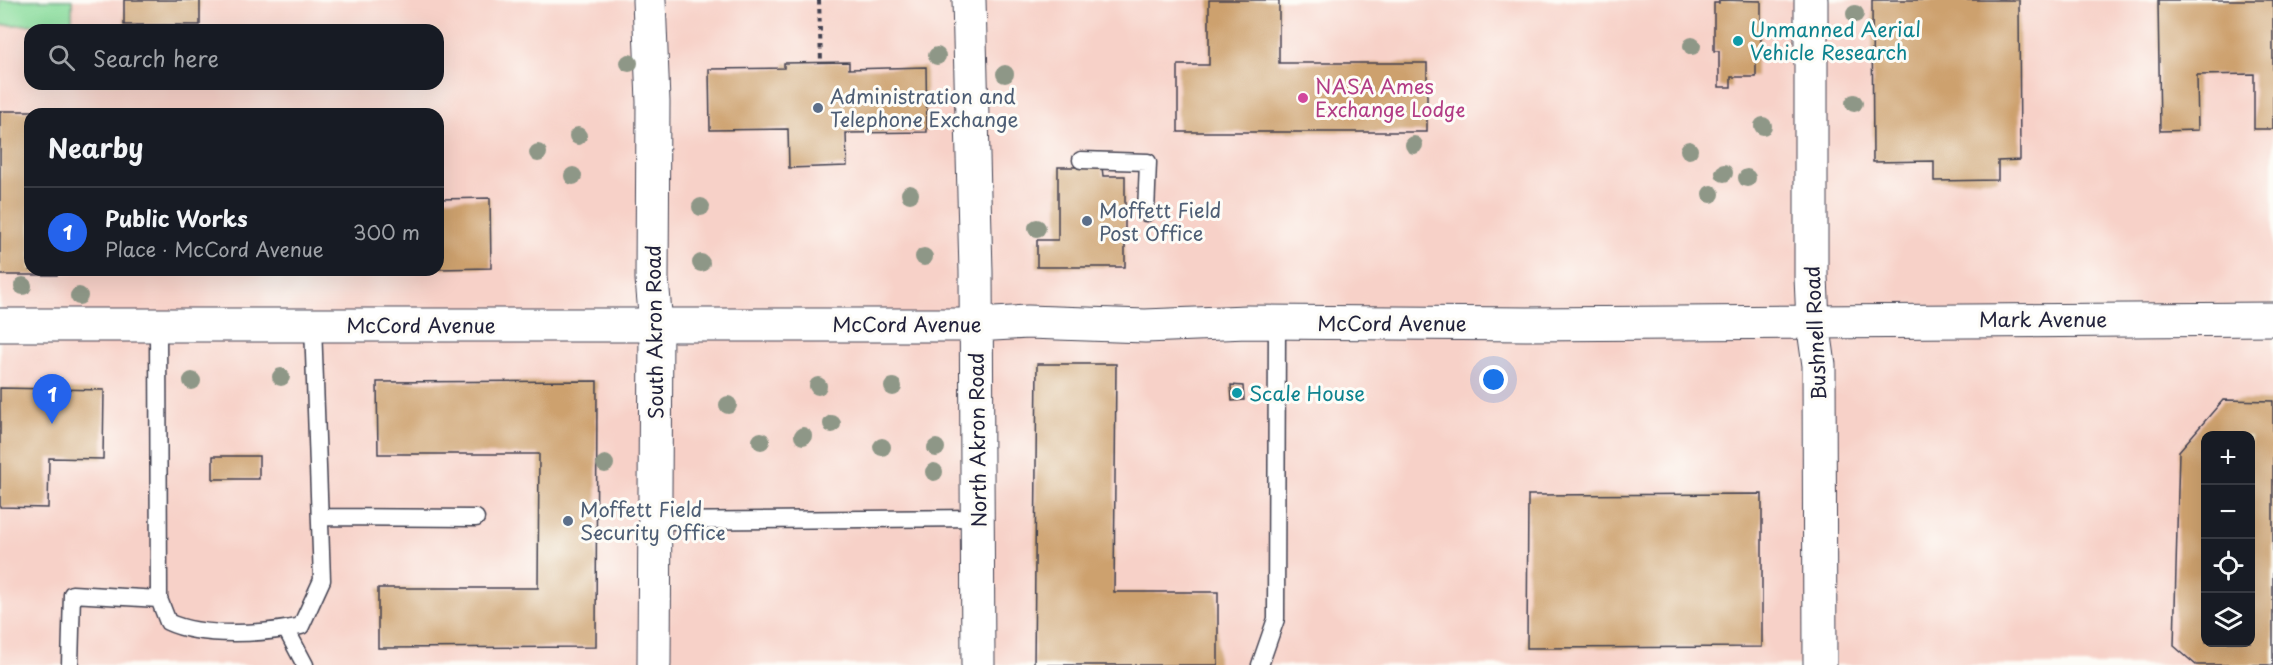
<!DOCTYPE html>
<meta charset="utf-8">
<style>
:root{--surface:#171b24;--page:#242831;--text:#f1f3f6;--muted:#9ea1a6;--line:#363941;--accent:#2563eb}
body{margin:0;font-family:"Playpen Sans",sans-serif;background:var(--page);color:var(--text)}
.controls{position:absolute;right:18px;bottom:18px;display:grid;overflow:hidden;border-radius:12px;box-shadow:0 6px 24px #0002}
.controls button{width:54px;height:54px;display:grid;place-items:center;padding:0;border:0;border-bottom:2px solid var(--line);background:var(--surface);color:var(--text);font:30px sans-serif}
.you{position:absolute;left:1494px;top:380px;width:21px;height:21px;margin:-15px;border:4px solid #fff;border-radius:50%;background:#1a73e8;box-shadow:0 0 0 9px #1a73e833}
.badge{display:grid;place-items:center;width:39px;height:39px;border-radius:50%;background:var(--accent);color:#fff;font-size:20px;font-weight:700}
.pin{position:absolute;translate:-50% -50px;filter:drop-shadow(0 2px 3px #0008)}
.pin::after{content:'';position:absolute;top:32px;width:21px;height:18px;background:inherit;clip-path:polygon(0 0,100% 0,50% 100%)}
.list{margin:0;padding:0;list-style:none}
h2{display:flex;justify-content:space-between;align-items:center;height:78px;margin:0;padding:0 24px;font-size:26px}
h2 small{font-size:20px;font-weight:400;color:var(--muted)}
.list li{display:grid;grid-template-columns:39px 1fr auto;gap:18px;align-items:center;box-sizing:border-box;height:90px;padding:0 24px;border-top:2px solid var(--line)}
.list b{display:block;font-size:22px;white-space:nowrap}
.list p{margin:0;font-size:20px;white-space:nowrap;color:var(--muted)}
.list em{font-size:20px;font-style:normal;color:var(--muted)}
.icon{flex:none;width:33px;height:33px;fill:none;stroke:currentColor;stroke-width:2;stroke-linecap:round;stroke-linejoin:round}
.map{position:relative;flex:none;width:2273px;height:665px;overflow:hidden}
.search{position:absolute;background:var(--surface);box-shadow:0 6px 24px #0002;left:24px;top:24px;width:420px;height:66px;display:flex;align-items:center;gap:15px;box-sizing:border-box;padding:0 21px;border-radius:18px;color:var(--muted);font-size:22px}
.panel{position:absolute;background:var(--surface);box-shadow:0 6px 24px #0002;left:24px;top:108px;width:420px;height:168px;border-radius:18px}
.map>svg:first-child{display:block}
.built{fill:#f7d1c8;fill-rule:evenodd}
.green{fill:#8cde9f;stroke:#57806d;stroke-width:1.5}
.building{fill:#cda16e;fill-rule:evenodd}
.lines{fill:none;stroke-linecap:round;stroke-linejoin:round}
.lane-casing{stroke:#403f4f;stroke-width:19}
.street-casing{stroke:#403f4f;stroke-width:35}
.path{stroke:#403f4f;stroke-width:4;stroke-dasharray:4.5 4.5;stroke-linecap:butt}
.lane{stroke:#fff;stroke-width:16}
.street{stroke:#fff;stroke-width:33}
.tree{fill:#8e9787}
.culture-dot{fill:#0f9aa8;stroke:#fdfcf7;stroke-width:2}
.hotel-dot{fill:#d1479c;stroke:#fdfcf7;stroke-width:2}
.service-dot{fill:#5c6f8a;stroke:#fdfcf7;stroke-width:2}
.labels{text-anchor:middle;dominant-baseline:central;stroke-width:6;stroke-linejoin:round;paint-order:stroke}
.culture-label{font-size:20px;fill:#0d838f;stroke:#fdfcf7;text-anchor:start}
.hotel-label{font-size:20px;fill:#b23c85;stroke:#fdfcf7;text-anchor:start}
.service-label{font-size:20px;fill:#4e5e75;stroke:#fdfcf7;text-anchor:start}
.street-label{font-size:20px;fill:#22223b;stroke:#fdfcf7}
</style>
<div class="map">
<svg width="2273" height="665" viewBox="0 0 2273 665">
<rect width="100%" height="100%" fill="#fdfcf7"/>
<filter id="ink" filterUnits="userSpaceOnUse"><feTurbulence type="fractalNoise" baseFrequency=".0167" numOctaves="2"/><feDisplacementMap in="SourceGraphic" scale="12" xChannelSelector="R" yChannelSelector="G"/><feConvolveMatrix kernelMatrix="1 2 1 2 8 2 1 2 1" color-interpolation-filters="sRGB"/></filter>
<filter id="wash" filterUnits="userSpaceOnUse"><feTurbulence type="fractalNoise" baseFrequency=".008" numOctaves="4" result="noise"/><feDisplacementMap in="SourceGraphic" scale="24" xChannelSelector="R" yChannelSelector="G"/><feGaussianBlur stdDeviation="1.35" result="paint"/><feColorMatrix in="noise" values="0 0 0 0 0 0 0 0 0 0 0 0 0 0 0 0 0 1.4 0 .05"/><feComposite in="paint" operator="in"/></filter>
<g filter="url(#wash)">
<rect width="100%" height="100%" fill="#ece1c0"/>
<path class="built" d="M0,0H2273V665H0ZM30,30H438V84H30ZM30,114H438V270H30ZM2206,436H2250V642H2206Z"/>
<path class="green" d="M0,0H72V24L0,25Z"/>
<g id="blocks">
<path class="building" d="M124,0H200V25H124Z
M1209,0H1279V63H1427V132H1178V65H1209Z
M1719,0L1761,1V50H1756V77H1731V87H1719V51H1714V3H1719Z
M1872,0H2019L2020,160L1998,161V180L1934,181V161L1873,162Z
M2158,0H2273V129H2254V74L2197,75L2198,130L2160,131Z
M849,62V69L926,67L927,132L846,133L847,166L789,168L788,129L710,130L709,69L784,68V63Z
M0,111H57V114H30V270H57V275H0Z
M1058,167H1102L1103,176H1125V267H1037V240H1058Z
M490,198L491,268L438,269V199Z
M1037,364H1116L1114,592H1218V665H1034Z
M597,381L596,647L378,648V588H538L539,454H378L377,382Z
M1231,385L1243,386L1244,400L1232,401Z
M0,388L104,390L103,459L49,458L48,508L0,507Z
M2223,400L2273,401V665H2196L2174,646L2179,451ZM2206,436H2250V642H2206Z
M213,456H259V479H213Z
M1762,494V647L1527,648L1528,495Z"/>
</g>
</g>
<g filter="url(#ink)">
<use href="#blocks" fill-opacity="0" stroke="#403f4f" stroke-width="1.5"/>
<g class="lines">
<g class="lane-casing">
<path id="lane" d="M1081,160L1148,162L1146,213
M158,325L159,599L168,622C202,638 265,634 301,626L322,580L313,325
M320,517L476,518
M655,521L978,518
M286,629L305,665
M70,665L72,594L159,599
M1260,665L1276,619L1277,322"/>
</g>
<g class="street-casing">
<path id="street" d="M649,0L653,102L652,279L656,325L654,665
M969,0L976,272L978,665
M1811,0V277L1813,322L1819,365L1820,665
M0,325H976L1028,322L1145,326L1247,322L1527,324L2273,319"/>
</g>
<path class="path" d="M819,0L821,62"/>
<use href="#lane" class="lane"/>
<use href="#street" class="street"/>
</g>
<g class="tree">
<circle cx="1855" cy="14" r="9"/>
<circle cx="1692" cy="46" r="9"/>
<circle cx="937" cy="56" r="9"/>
<circle cx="629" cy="63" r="9"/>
<circle cx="1005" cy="74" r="9"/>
<circle cx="1854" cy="103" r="9"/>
<circle cx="1763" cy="126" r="9"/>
<circle cx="578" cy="136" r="9"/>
<circle cx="1414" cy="145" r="9"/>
<circle cx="1689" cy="150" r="9"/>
<circle cx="538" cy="153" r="9"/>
<circle cx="1724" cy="173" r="9"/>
<circle cx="573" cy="176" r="9"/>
<circle cx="1747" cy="178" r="9"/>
<circle cx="910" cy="194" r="9"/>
<circle cx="1711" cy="194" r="9"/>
<circle cx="701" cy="207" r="9"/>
<circle cx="1037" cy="228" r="9"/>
<circle cx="924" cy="257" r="9"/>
<circle cx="701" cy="263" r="9"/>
<circle cx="23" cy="286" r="9"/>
<circle cx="79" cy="296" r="9"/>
<circle cx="281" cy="377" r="9"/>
<circle cx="192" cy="381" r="9"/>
<circle cx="818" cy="386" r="9"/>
<circle cx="893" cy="387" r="9"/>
<circle cx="728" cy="405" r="9"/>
<circle cx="832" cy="424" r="9"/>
<circle cx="803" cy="436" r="9"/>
<circle cx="761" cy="441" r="9"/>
<circle cx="882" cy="447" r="9"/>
<circle cx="936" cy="448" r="9"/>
<circle cx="605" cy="464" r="9"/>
<circle cx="934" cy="472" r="9"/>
</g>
</g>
<g class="culture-dot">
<circle cx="1738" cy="41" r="6"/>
<circle cx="1237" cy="393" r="6"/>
</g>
<circle class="hotel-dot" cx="1303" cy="98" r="6"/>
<g class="service-dot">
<circle cx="818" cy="108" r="6"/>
<circle cx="1087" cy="221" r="6"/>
<circle cx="568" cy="521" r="6"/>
</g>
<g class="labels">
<g class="culture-label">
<text x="1750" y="29">Unmanned Aerial<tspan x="1750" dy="23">Vehicle Research</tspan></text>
<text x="1249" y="393">Scale House</text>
</g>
<g class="hotel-label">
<text x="1315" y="86">NASA Ames<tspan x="1315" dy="23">Exchange Lodge</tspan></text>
</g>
<g class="service-label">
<text x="830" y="96">Administration and<tspan x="830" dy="23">Telephone Exchange</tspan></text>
<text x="1099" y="210">Moffett Field<tspan x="1099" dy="23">Post Office</tspan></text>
<text x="580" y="509">Moffett Field<tspan x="580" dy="23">Security Office</tspan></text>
</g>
<g class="street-label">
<text x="2043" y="319">Mark Avenue</text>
<text x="1392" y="323">McCord Avenue</text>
<text x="907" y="324">McCord Avenue</text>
<text x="421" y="325">McCord Avenue</text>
<text transform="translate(654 332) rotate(-91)">South Akron Road</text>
<text transform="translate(1815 333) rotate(-93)">Bushnell Road</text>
<text transform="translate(977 440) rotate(-91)">North Akron Road</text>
</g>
</g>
</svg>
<div class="controls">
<button>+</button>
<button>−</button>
<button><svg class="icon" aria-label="locate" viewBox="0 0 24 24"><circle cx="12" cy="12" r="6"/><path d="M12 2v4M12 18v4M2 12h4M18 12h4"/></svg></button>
<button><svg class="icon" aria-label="layers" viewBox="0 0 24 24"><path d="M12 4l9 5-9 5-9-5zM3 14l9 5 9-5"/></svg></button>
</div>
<div class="you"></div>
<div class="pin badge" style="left:52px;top:424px">1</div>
<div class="search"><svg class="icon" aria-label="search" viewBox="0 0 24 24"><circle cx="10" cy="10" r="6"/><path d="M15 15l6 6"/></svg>Search here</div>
<section class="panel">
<h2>Nearby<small></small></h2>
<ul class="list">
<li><span class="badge">1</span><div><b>Public Works</b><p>Place · McCord Avenue</p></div><em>300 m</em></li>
</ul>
</section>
</div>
